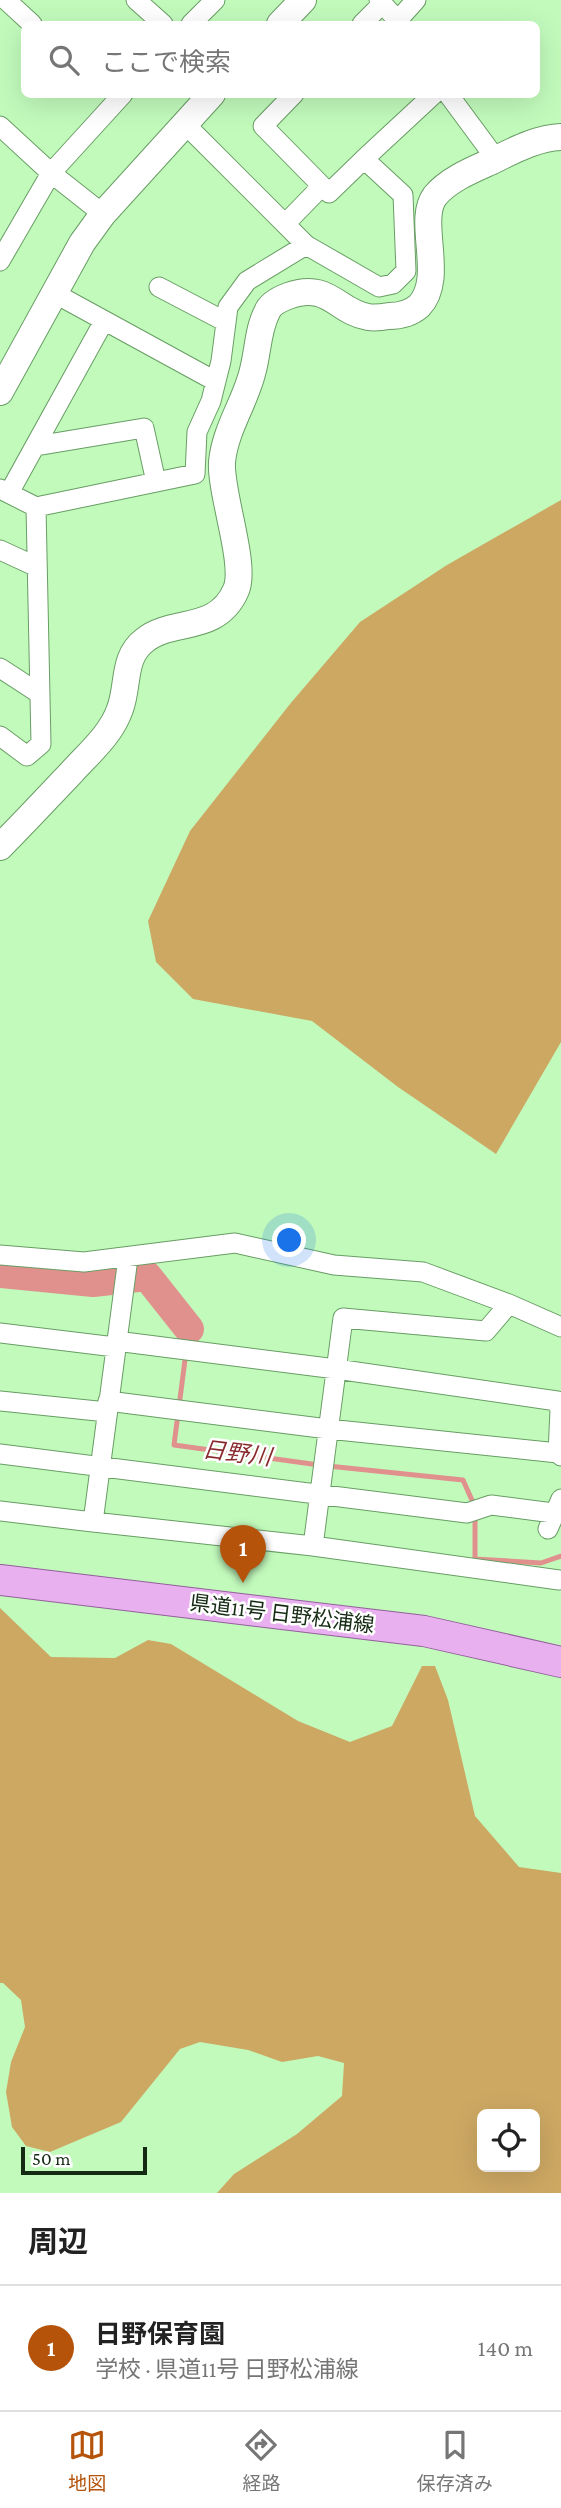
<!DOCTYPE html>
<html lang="ja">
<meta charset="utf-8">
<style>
:root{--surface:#fff;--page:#f6f6f6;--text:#222;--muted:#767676;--line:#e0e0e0;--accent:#b45309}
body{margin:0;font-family:"Crimson Pro","Noto Sans JP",serif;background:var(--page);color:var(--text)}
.controls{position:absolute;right:21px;bottom:21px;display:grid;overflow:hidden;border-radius:10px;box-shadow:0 7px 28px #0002}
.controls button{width:63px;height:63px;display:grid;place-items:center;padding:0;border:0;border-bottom:2px solid var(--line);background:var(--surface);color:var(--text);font:35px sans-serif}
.scale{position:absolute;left:21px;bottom:18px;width:126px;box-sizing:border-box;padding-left:7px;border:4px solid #142a12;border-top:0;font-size:19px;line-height:24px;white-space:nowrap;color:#142a12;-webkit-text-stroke:5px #fff;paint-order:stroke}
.you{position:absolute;left:290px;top:1241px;width:24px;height:24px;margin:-18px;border:5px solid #fff;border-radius:50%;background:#1a73e8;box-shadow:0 0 0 10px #1a73e833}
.badge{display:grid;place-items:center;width:46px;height:46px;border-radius:50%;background:var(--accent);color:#fff;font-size:23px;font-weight:700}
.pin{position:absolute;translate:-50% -58px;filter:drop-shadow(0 2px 4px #0008)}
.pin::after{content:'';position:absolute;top:37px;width:24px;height:21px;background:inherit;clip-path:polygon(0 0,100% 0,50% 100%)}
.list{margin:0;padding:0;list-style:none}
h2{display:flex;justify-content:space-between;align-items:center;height:91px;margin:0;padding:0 28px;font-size:30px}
h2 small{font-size:23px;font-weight:400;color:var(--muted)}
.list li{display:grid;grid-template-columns:46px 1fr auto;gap:21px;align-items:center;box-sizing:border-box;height:126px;padding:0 28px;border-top:2px solid var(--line)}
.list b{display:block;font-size:26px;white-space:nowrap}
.list p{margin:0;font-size:23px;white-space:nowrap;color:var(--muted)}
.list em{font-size:23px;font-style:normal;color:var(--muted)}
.icon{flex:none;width:38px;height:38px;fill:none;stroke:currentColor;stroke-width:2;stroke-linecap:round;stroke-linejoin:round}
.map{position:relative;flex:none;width:561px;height:2193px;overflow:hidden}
.search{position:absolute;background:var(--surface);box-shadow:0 7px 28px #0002;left:21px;right:21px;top:21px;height:77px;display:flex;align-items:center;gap:18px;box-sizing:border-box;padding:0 24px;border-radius:10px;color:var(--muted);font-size:26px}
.sheet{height:217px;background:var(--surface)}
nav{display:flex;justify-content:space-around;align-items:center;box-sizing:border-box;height:98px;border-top:2px solid var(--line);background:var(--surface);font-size:19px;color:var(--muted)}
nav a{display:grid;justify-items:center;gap:4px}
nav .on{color:var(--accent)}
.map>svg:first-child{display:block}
.forest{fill:#cda863;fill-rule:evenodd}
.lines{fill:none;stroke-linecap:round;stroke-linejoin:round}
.stream{stroke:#e1918d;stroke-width:5}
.river{stroke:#e1918d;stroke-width:30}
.street-casing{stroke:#689d64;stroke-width:21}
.secondary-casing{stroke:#689d64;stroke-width:28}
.primary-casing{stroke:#935f9b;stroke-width:32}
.street{stroke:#fff;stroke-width:19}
.secondary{stroke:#fff;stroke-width:26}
.primary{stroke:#e8b0ef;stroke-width:30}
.labels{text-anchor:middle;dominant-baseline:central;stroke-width:5;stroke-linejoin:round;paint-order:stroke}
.street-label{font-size:21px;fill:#142a12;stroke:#fff}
.water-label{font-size:23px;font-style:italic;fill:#892b2e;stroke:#fff}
</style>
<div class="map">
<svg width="561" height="2193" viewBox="0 0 561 2193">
<rect width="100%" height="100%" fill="#c2fabc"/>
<path class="forest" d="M561,500V1042L496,1154L398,1087L312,1021L193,999L156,962L148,921L190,831L290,704L360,622L447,565Z
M0,1608L51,1657L115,1658L148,1640L171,1644L298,1721L350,1742L392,1726L422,1666H435L448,1700L475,1816L519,1867L561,1873V2193H217L234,2174L297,2134L342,2096L344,2063L318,2056L282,2062L248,2050L200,2042L180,2049L121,2122L50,2152L26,2146L12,2127L6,2092L11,2062L25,2027L21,2000L3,1983H0ZM482,2114H535V2167H482Z"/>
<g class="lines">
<path class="stream" d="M189,1329L174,1445L319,1465
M328,1466L463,1480L475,1507
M475,1517V1559L541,1563L561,1556"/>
<path class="river" d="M0,1273L93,1282L147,1276L189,1329"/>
<g class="street-casing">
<path id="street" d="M6,0L32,24
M136,0L163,24
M379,0L401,24
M398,20L416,0
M191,24L215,0
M362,24L382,4
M294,94L263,126L322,186
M448,94L496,159
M184,123L306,245
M0,126L51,173L103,214
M285,224L322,186L329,193L364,159
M0,261L51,173L123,94
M159,287L226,322
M54,293L215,381
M36,446L144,428L156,482
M0,489L36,507L195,474L197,432L211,401L221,361L228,307L247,281L306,245L379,287L393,284L406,271L403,195L364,159L434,94
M9,493L104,321
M0,550L37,567
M0,668L40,694
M0,736L27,756L41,744L36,507
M0,1255L84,1262L235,1243L334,1265L423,1272L509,1304L561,1327
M128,1258L93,1522L313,1546L559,1580
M0,1333L115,1347
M116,1341L336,1369L557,1401L560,1410L558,1453
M0,1401L107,1412
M108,1401L328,1429L558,1453L561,1456
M0,1454L467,1513L491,1505L553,1513
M0,1511L93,1522
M548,1529L561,1499
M313,1546L343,1318L486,1331L509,1304"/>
</g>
<g class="secondary-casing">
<path id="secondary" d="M280,24L303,0
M0,392L82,243L103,214L212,94
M0,847C24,823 47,798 71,773C89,753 111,735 120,709C129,685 122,657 145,640C172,618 217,634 236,590C247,565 220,493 222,462C225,429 246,401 253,370C258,351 258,329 267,312C270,304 280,299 288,296C329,281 337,312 368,317C374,318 383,317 389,316C400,316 411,313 419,306C446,278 416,221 435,196C448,180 472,170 490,162C513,151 536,138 561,137"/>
</g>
<g class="primary-casing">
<path id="primary" d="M0,1580L424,1631L561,1662"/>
</g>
<use href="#street" class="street"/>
<use href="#secondary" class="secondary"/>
<use href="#primary" class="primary"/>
</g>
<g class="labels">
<g class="street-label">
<text transform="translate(282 1614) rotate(7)">県道11号 日野松浦線</text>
</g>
<g class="water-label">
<text transform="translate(237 1453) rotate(7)">日野川</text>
</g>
</g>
</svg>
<div class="controls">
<button><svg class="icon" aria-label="locate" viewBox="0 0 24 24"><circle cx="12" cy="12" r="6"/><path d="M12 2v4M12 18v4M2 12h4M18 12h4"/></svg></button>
</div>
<div class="scale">50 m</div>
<div class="you"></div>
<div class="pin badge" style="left:243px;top:1583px">1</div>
<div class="search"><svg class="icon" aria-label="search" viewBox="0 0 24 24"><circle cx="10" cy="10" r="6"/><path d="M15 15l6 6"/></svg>ここで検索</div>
</div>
<section class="sheet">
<h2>周辺<small></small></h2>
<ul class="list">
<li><span class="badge">1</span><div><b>日野保育園</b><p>学校 · 県道11号 日野松浦線</p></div><em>140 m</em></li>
</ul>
</section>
<nav>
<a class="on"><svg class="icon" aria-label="map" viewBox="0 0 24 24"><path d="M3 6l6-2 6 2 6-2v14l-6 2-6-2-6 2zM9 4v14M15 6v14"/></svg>地図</a>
<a><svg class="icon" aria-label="directions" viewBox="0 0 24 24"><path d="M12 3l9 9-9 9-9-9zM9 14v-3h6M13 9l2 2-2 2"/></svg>経路</a>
<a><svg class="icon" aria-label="saved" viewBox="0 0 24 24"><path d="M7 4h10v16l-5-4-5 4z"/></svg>保存済み</a>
</nav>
